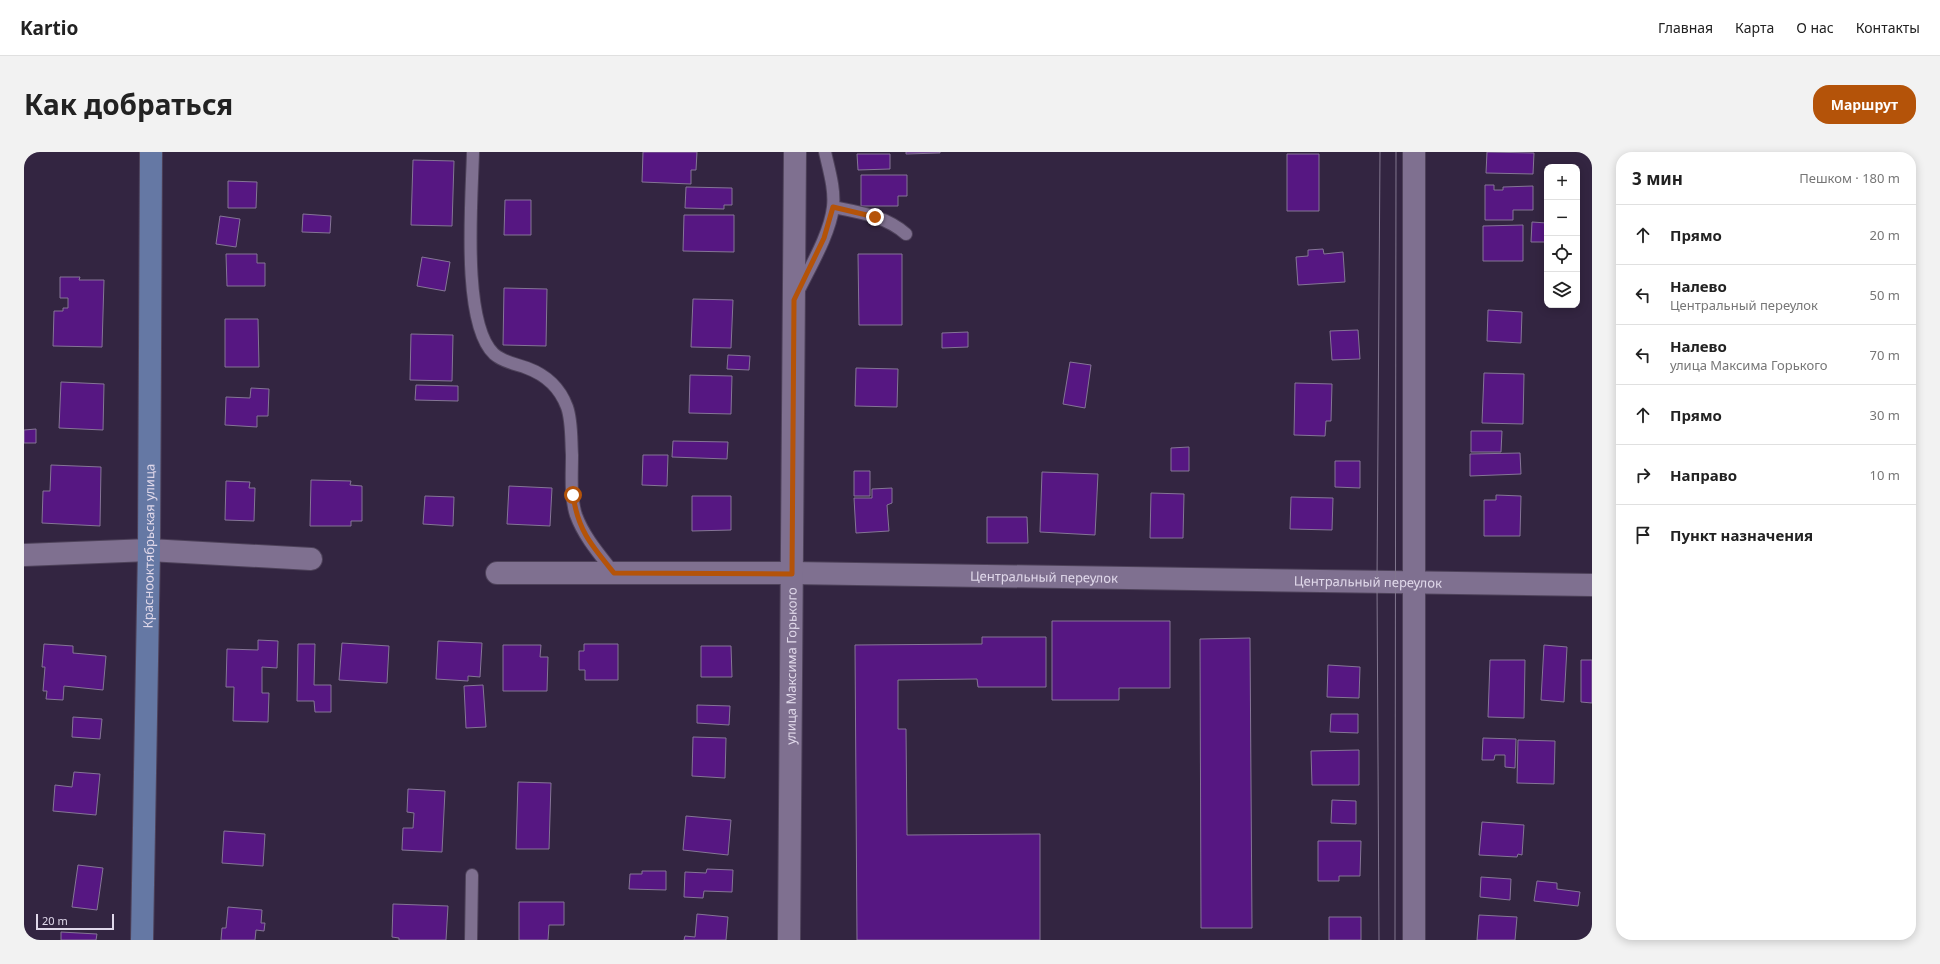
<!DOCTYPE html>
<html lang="ru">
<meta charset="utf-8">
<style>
:root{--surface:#fff;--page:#f2f2f2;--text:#222;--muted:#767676;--line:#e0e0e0;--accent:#b45309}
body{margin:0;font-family:"Noto Sans",sans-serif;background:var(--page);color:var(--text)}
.controls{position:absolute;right:12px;top:12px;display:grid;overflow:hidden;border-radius:8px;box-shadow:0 2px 10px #0003}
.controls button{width:36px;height:36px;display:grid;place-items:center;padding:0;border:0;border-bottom:1px solid var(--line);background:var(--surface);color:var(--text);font:20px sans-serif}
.scale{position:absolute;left:12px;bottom:10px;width:78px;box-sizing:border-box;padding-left:4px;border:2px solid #e0d8ea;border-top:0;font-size:11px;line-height:14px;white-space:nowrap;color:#e0d8ea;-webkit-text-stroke:3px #332541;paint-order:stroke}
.stop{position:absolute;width:12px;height:12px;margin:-9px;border:3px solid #b45309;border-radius:50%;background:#fff}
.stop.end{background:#b45309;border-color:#fff;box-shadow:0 1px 4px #0008}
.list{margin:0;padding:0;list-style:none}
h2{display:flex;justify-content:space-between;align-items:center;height:52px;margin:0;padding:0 16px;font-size:17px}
h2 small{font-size:13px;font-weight:400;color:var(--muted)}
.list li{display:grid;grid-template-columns:26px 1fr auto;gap:12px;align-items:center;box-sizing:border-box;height:60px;padding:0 16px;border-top:1px solid var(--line)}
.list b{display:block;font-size:15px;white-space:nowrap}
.list p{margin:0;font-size:13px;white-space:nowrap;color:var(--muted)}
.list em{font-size:13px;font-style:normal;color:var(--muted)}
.icon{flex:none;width:22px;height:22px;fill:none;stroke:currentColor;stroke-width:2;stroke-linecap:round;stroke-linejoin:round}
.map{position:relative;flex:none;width:1568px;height:788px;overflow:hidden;border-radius:16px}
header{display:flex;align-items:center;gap:24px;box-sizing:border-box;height:56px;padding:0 20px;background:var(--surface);border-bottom:1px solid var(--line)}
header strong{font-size:19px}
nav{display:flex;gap:22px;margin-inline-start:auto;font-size:14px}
.intro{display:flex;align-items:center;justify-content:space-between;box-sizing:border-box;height:96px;padding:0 24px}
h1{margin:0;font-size:28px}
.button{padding:10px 18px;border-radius:16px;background:var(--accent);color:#fff;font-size:14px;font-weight:700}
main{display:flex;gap:24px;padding:0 24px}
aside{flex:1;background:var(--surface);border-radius:16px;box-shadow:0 2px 10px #0003}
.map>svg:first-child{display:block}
.building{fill:#561782;stroke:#857596}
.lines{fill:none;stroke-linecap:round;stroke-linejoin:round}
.lane-casing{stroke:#4e425a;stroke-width:14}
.street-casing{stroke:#4e425a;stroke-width:24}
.secondary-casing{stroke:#4e425a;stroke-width:24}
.lane{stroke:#7f7090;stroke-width:12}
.street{stroke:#7f7090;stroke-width:22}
.secondary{stroke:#6578a4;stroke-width:22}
.tram{stroke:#82778f;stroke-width:1}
.route{stroke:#b45309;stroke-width:5}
.labels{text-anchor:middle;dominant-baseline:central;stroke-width:3.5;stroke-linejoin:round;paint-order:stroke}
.street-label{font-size:13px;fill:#e0d8ea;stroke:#332541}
</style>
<header>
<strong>Kartio</strong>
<nav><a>Главная</a><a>Карта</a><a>О нас</a><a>Контакты</a></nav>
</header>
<div class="intro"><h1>Как добраться</h1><a class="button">Маршрут</a></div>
<main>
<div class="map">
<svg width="1568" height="788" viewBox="0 0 1568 788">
<rect width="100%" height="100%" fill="#332541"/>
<path class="building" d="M619,0H673L672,18H667V32L618,30Z
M882,0H916V1L882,2Z
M1463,0L1510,1L1509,22L1462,21Z
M833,2H866V17L834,18Z
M1263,2H1295V59H1263Z
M389,8L430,9L428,74L387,73Z
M837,23H883V44H874V54H837Z
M204,29L233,30L232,56H204Z
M1461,33H1470V38H1479V35L1509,34V58H1489V68H1461Z
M662,35L708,36V53H700V57L661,56Z
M481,48H507V83H480Z
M279,62L307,64L306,81L278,80Z
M660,63H710V100L659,99Z
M196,64L216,67L212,95L192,92Z
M1508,70L1523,71V90H1507Z
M1499,73V109H1459V74Z
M1299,97L1300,102L1319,100L1321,130L1274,133L1272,105L1284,104V98Z
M202,102H233V111H241V134H203Z
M834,102H878V173H835Z
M398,105L426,110L421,139L393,134Z
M36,125H56L55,128H80L78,195L29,194L30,159H39V156H44V146H36Z
M480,136L523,137L522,194L479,193Z
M669,147L709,148L707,196L667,195Z
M1464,158L1498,160L1497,191L1463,189Z
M201,167H234L235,215H201Z
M1334,178L1336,207L1308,208L1306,179Z
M944,180V195L918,196V181Z
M387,182L429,183L428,229L386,228Z
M704,203L726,204L725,218L703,217Z
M1046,210L1067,213L1061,256L1039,252Z
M832,216L874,217L873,255L831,254Z
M1460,221L1500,222L1499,272L1458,271Z
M666,223L708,224L707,262L665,261Z
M37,230L80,232L79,278L35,276Z
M1271,231L1308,232L1307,269H1302L1301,284L1270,283Z
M392,233L434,234V249L391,248Z
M227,236L245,237L244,264H233V275L201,273L202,245L226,246Z
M12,277V291H0V278Z
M1447,279H1478L1477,300H1447Z
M649,289L704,290L703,307L648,305Z
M1165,295V319H1147V296Z
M1496,301L1497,322L1446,324V302Z
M619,303H644L643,334L618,333Z
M1311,309H1336V336L1311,335Z
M27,313L77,315L76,374L18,371L19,339H26Z
M830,319H846V344H830Z
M1018,320L1074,322L1071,383L1016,380Z
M287,328L327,329L326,333L338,334V369H327V374H286Z
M202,329L226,330L225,336H231L230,369L201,368Z
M485,334L528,336L526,374L483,372Z
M868,336V351L863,353L865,379L832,381L830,346H848V337Z
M1127,341L1160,342L1159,386H1126Z
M1472,343L1497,344L1496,384H1460V348H1472Z
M401,344L430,345L429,374L399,372Z
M668,344H707V378L668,379Z
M1267,345L1309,346L1308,378L1266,377Z
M963,365H1003L1004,391H963Z
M1028,469H1146V536H1095V548H1028Z
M958,485H1022V535H954L953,527L874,528V577H882L883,683L1016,682V788H833L831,493L958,492Z
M1226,486L1228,776H1177L1176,487Z
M234,488L254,489L253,516L238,515V541H245L244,570L209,569L210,535H202L203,497L234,498Z
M414,489L458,491L456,525L444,524V529L412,527Z
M318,491L365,494L363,531L315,528Z
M20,492L49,494V501L82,504L79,538L40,534L39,548L22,547L23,539H19L21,515H18Z
M274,492H291L290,533H307V560H291L290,549H273Z
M560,492H594V528H561V518H555V499H560Z
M479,493H517L516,505H524L523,539H479Z
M1520,493L1543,495L1540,550L1517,548Z
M677,494H707L708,525H677Z
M1466,508H1501L1500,566L1464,565Z
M1557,508H1568V551L1557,550Z
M1304,513L1336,515L1335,546L1303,545Z
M459,533L462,575L442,576L440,534Z
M673,553L706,554L705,573L673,571Z
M1307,562H1334V581L1306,580Z
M49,565L78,567L76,587L48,585Z
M669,585L702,586L701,626L668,624Z
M1459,586L1492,587L1491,616L1481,615V603H1471L1470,608H1458Z
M1494,588L1531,589L1530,632L1493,631Z
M1335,598V633H1288L1287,599Z
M50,620L76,622L72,663L29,659L31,633L48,635Z
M494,630L527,631L525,697H492Z
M384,637L421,639L418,700L378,698L379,676H389L390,661L383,660Z
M1308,648L1332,649V672L1307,671Z
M662,664L707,668L704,703L659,698Z
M1458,670L1500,673L1498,703L1494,702L1493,705L1455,703Z
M200,679L241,682L239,714L198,711Z
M1294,689H1337L1336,724H1315V729H1294Z
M54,713L79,716L73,758L48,755Z
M683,717L709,718L708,740L680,739L679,746L660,745L661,720L682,721Z
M618,719H642V738L605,737L606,722H618Z
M1457,725L1487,727L1486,748L1456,745Z
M1513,729L1533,731V737L1556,740L1554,754L1510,749Z
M495,750H540V773H525L524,788H495Z
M369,752L424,754L422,788H375V786L368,785Z
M204,755L238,758L237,771H241L240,779L232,778L231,788H197L198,776H202Z
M673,762L704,765L702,788H660L661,784L671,785Z
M1455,763L1493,765L1491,788H1453Z
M1305,765H1337V788H1305Z
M37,780L73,782L72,788H37Z"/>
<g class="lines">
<g class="lane-casing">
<path id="lane" d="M449,0C448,45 437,171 470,202C479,210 492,212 503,216C522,223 536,236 543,255C548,269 547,287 548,303C548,322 546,345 552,363C560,385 576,403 590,421
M809,55C834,60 862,64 882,82
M774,140C786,115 806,82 809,55C811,37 805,18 801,0
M447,788L448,723"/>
</g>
<g class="street-casing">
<g id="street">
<path d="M0,403L125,398L287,407"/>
<path id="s1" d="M473,421H768L1568,433"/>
<path id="s2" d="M765,788L771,0"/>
<path d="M1390,788V0"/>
</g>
</g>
<g class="secondary-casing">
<g id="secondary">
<path id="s3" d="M118,788L125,398L127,0"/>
</g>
</g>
<use href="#lane" class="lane"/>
<use href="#street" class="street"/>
<use href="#secondary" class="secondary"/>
<path class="tram" d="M1355,788L1353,429L1356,0
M1371,788L1372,0"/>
</g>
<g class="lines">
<path class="route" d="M549,343C554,379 568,394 590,421L768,422L770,148L800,86L809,55L851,65"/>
</g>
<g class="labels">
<g class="street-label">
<text stroke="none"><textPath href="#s3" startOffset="394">Краснооктябрьская улица</textPath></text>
<text stroke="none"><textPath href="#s1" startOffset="547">Центральный переулок</textPath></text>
<text stroke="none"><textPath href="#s1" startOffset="871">Центральный переулок</textPath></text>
<text stroke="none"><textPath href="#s2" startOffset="274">улица Максима Горького</textPath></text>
</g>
</g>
</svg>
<div class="controls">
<button>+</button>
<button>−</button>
<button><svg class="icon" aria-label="locate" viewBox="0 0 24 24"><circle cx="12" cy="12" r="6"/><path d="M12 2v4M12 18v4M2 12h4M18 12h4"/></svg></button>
<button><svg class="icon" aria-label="layers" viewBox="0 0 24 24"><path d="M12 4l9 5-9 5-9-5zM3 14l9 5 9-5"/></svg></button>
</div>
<div class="scale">20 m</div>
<div class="stop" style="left:549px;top:343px"></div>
<div class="stop end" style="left:851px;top:65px"></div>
</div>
<aside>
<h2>3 мин<small>Пешком · 180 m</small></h2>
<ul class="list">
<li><svg class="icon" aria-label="ahead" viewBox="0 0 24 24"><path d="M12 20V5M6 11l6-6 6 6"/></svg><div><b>Прямо</b></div><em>20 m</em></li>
<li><svg class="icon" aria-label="left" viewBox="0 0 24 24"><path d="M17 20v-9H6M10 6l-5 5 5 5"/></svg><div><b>Налево</b><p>Центральный переулок</p></div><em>50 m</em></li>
<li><svg class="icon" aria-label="left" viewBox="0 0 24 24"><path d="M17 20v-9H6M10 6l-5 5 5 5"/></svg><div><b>Налево</b><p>улица Максима Горького</p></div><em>70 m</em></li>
<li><svg class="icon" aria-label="ahead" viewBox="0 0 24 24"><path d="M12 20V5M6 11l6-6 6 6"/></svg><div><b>Прямо</b></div><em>30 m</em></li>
<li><svg class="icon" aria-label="right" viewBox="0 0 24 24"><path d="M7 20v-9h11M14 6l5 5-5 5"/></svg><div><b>Направо</b></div><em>10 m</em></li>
<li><svg class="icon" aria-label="arrive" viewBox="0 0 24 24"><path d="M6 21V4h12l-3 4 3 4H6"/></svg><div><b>Пункт назначения</b></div></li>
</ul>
</aside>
</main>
